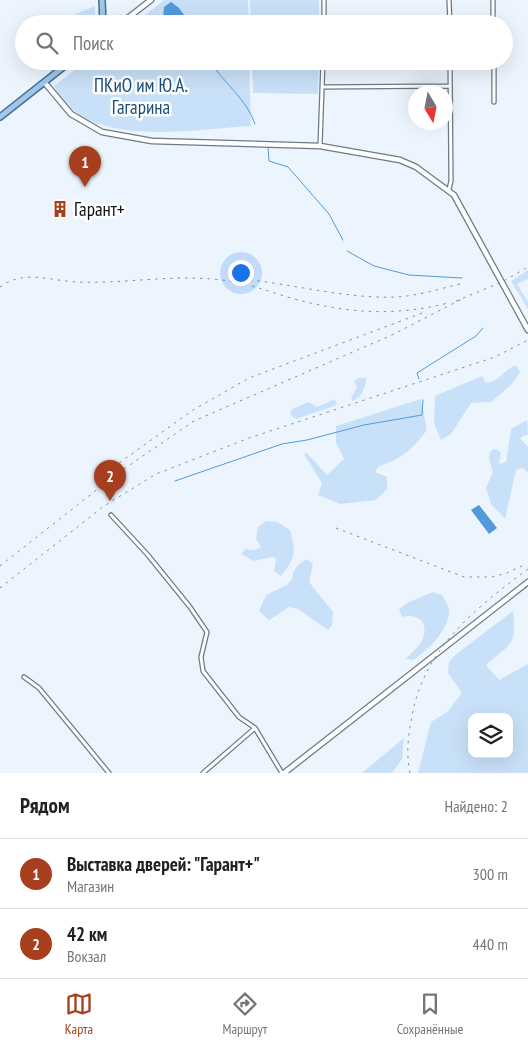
<!DOCTYPE html>
<html lang="ru">
<meta charset="utf-8">
<style>
:root{--surface:#fff;--page:#f2f2f2;--text:#202124;--muted:#757577;--line:#e0e0e0;--accent:#a73f1f}
body{margin:0;font-family:"PT Sans Narrow",sans-serif;background:var(--page);color:var(--text)}
.controls{position:absolute;right:15px;bottom:15px;display:grid;overflow:hidden;border-radius:10px;box-shadow:0 5px 20px #0002}
.controls button{width:45px;height:45px;display:grid;place-items:center;padding:0;border:0;border-bottom:1px solid var(--line);background:var(--surface);color:var(--text);font:25px sans-serif}
.compass{position:absolute;left:408px;top:85px;width:45px;height:45px;border-radius:50%;background:var(--surface);box-shadow:0 5px 20px #0002;rotate:170deg}
.you{position:absolute;left:240px;top:272px;width:18px;height:18px;margin:-12px;border:4px solid #fff;border-radius:50%;background:#1a73e8;box-shadow:0 0 0 8px #1a73e833}
.badge{display:grid;place-items:center;width:32px;height:32px;border-radius:50%;background:var(--accent);color:#fff;font-size:16px;font-weight:700}
.pin{position:absolute;translate:-50% -41px;filter:drop-shadow(0 1px 2px #0008)}
.pin::after{content:'';position:absolute;top:26px;width:18px;height:15px;background:inherit;clip-path:polygon(0 0,100% 0,50% 100%)}
.list{margin:0;padding:0;list-style:none}
h2{display:flex;justify-content:space-between;align-items:center;height:65px;margin:0;padding:0 20px;font-size:21px}
h2 small{font-size:16px;font-weight:400;color:var(--muted)}
.list li{display:grid;grid-template-columns:32px 1fr auto;gap:15px;align-items:center;box-sizing:border-box;height:70px;padding:0 20px;border-top:1px solid var(--line)}
.list b{display:block;font-size:19px;white-space:nowrap}
.list p{margin:0;font-size:16px;white-space:nowrap;color:var(--muted)}
.list em{font-size:16px;font-style:normal;color:var(--muted)}
.icon{flex:none;width:28px;height:28px;fill:none;stroke:currentColor;stroke-width:2;stroke-linecap:round;stroke-linejoin:round}
.map{position:relative;flex:none;width:528px;height:773px;overflow:hidden}
.search{position:absolute;background:var(--surface);box-shadow:0 5px 20px #0002;left:15px;right:15px;top:15px;height:55px;display:flex;align-items:center;gap:12px;box-sizing:border-box;padding:0 18px;border-radius:28px;color:var(--muted);font-size:19px}
.sheet{height:205px;background:var(--surface)}
nav{display:flex;justify-content:space-around;align-items:center;box-sizing:border-box;height:70px;border-top:1px solid var(--line);background:var(--surface);font-size:14px;color:var(--muted)}
nav a{display:grid;justify-items:center;gap:2px}
nav .on{color:var(--accent)}
.map>svg:first-child{display:block}
.green{fill:#c9e1f8;fill-rule:evenodd}
.water{fill:#519adb}
.lines{fill:none;stroke-linecap:round;stroke-linejoin:round}
.stream{stroke:#519adb;stroke-width:1}
.minor-casing{stroke:#6d7b87;stroke-width:5.5}
.tertiary-casing{stroke:#6d7b87;stroke-width:7}
.primary-casing{stroke:#446f97;stroke-width:8}
.minor{stroke:#fff;stroke-width:3}
.tertiary{stroke:#fff;stroke-width:4.5}
.primary{stroke:#a1c7ea;stroke-width:5}
.rail{stroke:#878e96;stroke-width:1;stroke-dasharray:2.5 5;stroke-linecap:butt}
.labels{text-anchor:middle;dominant-baseline:central;stroke-width:5;stroke-linejoin:round;paint-order:stroke}
.park-label{font-size:19px;fill:#194e79;stroke:#fff}
.poi-label{font-size:19px;fill:#0c1116;stroke:#fff;text-anchor:start}
</style>
<div class="map">
<svg width="528" height="773" viewBox="0 0 528 773">
<rect width="100%" height="100%" fill="#ecf5fe"/>
<path class="green" d="M164,0H248L249,24H134Z
M250,0H319V24H251Z
M95,6V24H60L68,17Z
M86,61H249L251,126C191,129 85,151 54,86Z
M252,61H319L318,94L253,93Z
M528,270V279L517,284L528,302V309L511,281Z
M516,365L520,372L511,385L491,402L471,403L451,434L441,440L434,423L435,396L482,376L486,383C500,382 504,369 516,365Z
M358,378H366C366,387 362,397 353,401L351,398L357,387L354,382Z
M335,399L337,405L296,419L290,415L292,409L309,402L317,407Z
M421,399L427,430C414,448 399,461 379,466L375,472L387,477V489L376,500L340,504L318,495L322,483L304,454L307,453L327,475L344,459L336,443V426Z
M527,420L528,434L520,438L528,447V473L523,468L516,470L505,519L491,504L486,488L493,472L489,459L490,452L494,449L501,452L499,464L506,462L511,429Z
M266,521L277,522L290,530C296,552 296,558 281,576L274,571L276,559L273,557L253,561L241,554L245,549L254,550L261,547L256,539L258,527Z
M306,559L313,564L309,582L333,612L332,625L328,630L298,609L289,607L269,620L259,611L266,595L287,585L292,579C293,569 298,564 306,559Z
M433,592L442,595C445,600 450,607 449,613C448,631 427,651 413,660L405,659C412,653 420,646 423,638C429,621 416,613 402,617L399,609L407,603Z
M513,611C517,647 510,643 486,665L499,680L528,664V773H418L431,722L447,712L462,693L448,673L449,662L455,655ZM472,717H509V754H472Z
M404,738L402,759L392,773H362Z"/>
<path class="water" d="M171,2L179,8L191,24H168L163,17L164,7Z
M479,505L497,528L489,534L471,510Z"/>
<g class="lines">
<path class="stream" d="M210,61C224,84 247,99 255,124
M268,147L269,161L288,167L329,214L343,240
M347,251L374,266L409,275L462,278
M419,379L417,373L476,336L483,328
M175,481L282,444L307,440L364,425L422,415L423,400"/>
<g class="minor-casing">
<path id="minor" d="M449,0L450,24
M324,24V0
M493,24V0
M494,61V102
M323,87L450,86
M320,146L323,61
M449,189L451,181L450,61
M111,515L147,554L190,607L207,632L201,657L203,671L239,717L255,728L282,773
M24,677L39,688L109,773
M203,773L255,728"/>
</g>
<g class="tertiary-casing">
<path id="tertiary" d="M120,24L151,0
M45,83L71,114L102,132L152,141L320,146L400,160L416,167L454,195L528,330
M284,773L528,582"/>
</g>
<g class="primary-casing">
<path id="primary" d="M102,0L103,24
M0,117L71,61"/>
</g>
<use href="#minor" class="minor"/>
<use href="#tertiary" class="tertiary"/>
<use href="#primary" class="primary"/>
<path class="rail" d="M250,280C297,285 349,299 396,297C417,296 439,289 460,284
M0,287C24,269 51,281 77,282C128,284 178,273 229,281C250,284 270,292 291,298C345,313 393,317 448,303
M456,301L502,282L528,267
M101,476L193,410L249,378L425,312
M336,528L464,577H492L507,573L526,564
M0,566L118,473L194,421L392,335L462,299
M0,588L104,506L156,474L249,438L495,357L528,340
M410,773C406,753 408,736 412,716C424,648 476,608 528,569"/>
</g>
<defs>
<g id="building-bare" transform="scale(1.35)"><path d="M-4-6H4V6H1V3H-1V6H-4ZM-2.5-4.3h1.7v1.8h-1.7ZM.8-4.3h1.7v1.8H.8ZM-2.5-1h1.7V.8h-1.7ZM.8-1h1.7V.8H.8Z" fill="#a73f1f" stroke="#fff" stroke-width="2.5" paint-order="stroke"/></g>
</defs>
<g fill-rule="evenodd">
<use href="#building-bare" x="60" y="209"/>
</g>
<g class="labels">
<g class="park-label">
<text x="141" y="85">ПКиО им Ю.А.<tspan x="141" dy="22">Гагарина</tspan></text>
</g>
<g class="poi-label">
<text x="74" y="209">Гарант+</text>
</g>
</g>
</svg>
<div class="controls">
<button><svg class="icon" aria-label="layers" viewBox="0 0 24 24"><path d="M12 4l9 5-9 5-9-5zM3 14l9 5 9-5"/></svg></button>
</div>
<svg class="compass" viewBox="-18 -18 36 36"><path d="M0-13l5 13h-10z" fill="#e53935"/><path d="M0 13l5-13h-10z" fill="#757577"/></svg>
<div class="you"></div>
<div class="pin badge" style="left:85px;top:187px">1</div>
<div class="pin badge" style="left:110px;top:501px">2</div>
<div class="search"><svg class="icon" aria-label="search" viewBox="0 0 24 24"><circle cx="10" cy="10" r="6"/><path d="M15 15l6 6"/></svg>Поиск</div>
</div>
<section class="sheet">
<h2>Рядом<small>Найдено: 2</small></h2>
<ul class="list">
<li><span class="badge">1</span><div><b>Выставка дверей: &quot;Гарант+&quot;</b><p>Магазин</p></div><em>300 m</em></li>
<li><span class="badge">2</span><div><b>42 км</b><p>Вокзал</p></div><em>440 m</em></li>
</ul>
</section>
<nav>
<a class="on"><svg class="icon" aria-label="map" viewBox="0 0 24 24"><path d="M3 6l6-2 6 2 6-2v14l-6 2-6-2-6 2zM9 4v14M15 6v14"/></svg>Карта</a>
<a><svg class="icon" aria-label="directions" viewBox="0 0 24 24"><path d="M12 3l9 9-9 9-9-9zM9 14v-3h6M13 9l2 2-2 2"/></svg>Маршрут</a>
<a><svg class="icon" aria-label="saved" viewBox="0 0 24 24"><path d="M7 4h10v16l-5-4-5 4z"/></svg>Сохранённые</a>
</nav>
